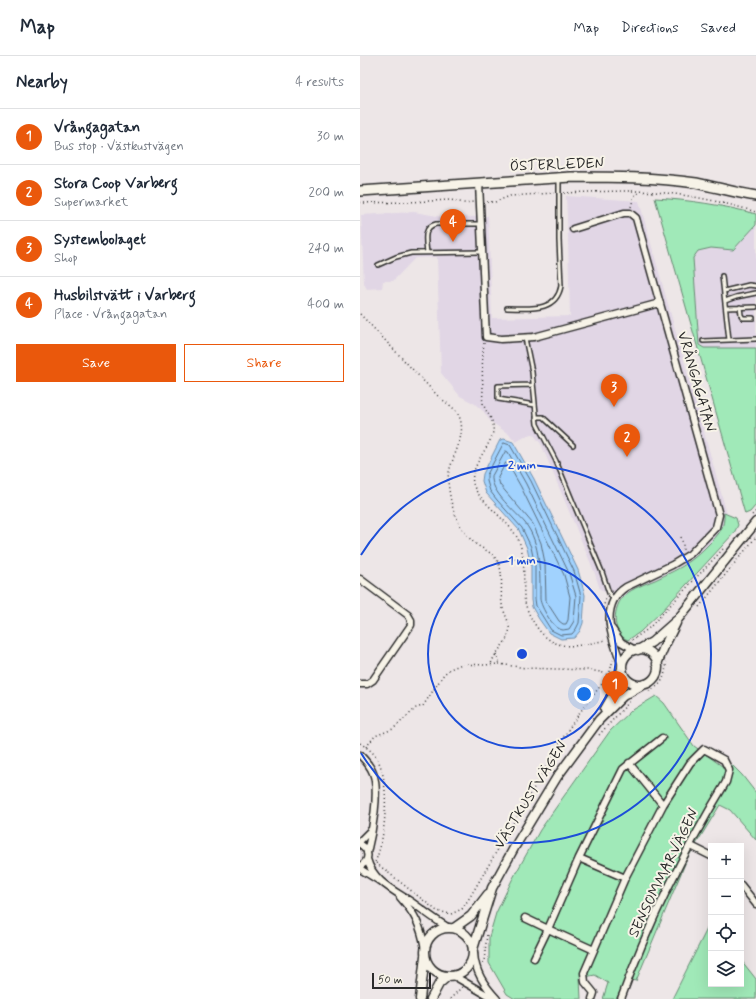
<!DOCTYPE html>
<meta charset="utf-8">
<style>
:root{--surface:#fff;--page:#f6f6f7;--text:#1f2937;--muted:#747a83;--line:#e0e1e3;--accent:#ea580c}
body{margin:0;font-family:Mynerve,sans-serif;background:var(--page);color:var(--text)}
.controls{position:absolute;right:12px;bottom:12px;display:grid;overflow:hidden;border-radius:0px;box-shadow:0 4px 16px #0002}
.controls button{width:36px;height:36px;display:grid;place-items:center;padding:0;border:0;border-bottom:1px solid var(--line);background:var(--surface);color:var(--text);font:20px sans-serif}
.scale{position:absolute;left:12px;bottom:10px;width:59px;box-sizing:border-box;padding-left:4px;border:2px solid #2b2b2b;border-top:0;font-size:11px;line-height:14px;white-space:nowrap;color:#2b2b2b;-webkit-text-stroke:3px #f7f3e8;paint-order:stroke}
.you{position:absolute;left:224px;top:638px;width:14px;height:14px;margin:-10px;border:3px solid #fff;border-radius:50%;background:#1a73e8;box-shadow:0 0 0 6px #1a73e833}
.badge{display:grid;place-items:center;width:26px;height:26px;border-radius:50%;background:var(--accent);color:#fff;font-size:13px;font-weight:700}
.pin{position:absolute;translate:-50% -33px;filter:drop-shadow(0 1px 2px #0008)}
.pin::after{content:'';position:absolute;top:21px;width:14px;height:12px;background:inherit;clip-path:polygon(0 0,100% 0,50% 100%)}
.list{margin:0;padding:0;list-style:none}
h2{display:flex;justify-content:space-between;align-items:center;height:52px;margin:0;padding:0 16px;font-size:17px}
h2 small{font-size:13px;font-weight:400;color:var(--muted)}
.list li{display:grid;grid-template-columns:26px 1fr auto;gap:12px;align-items:center;box-sizing:border-box;height:56px;padding:0 16px;border-top:1px solid var(--line)}
.list b{display:block;font-size:15px;white-space:nowrap}
.list p{margin:0;font-size:13px;white-space:nowrap;color:var(--muted)}
.list em{font-size:13px;font-style:normal;color:var(--muted)}
.actions{display:flex;gap:8px;padding:12px 16px}
.actions a{flex:1;padding:9px 0;border:1px solid var(--accent);border-radius:0px;text-align:center;font-size:14px;color:var(--accent)}
.actions .main{background:var(--accent);color:#fff}
.icon{flex:none;width:22px;height:22px;fill:none;stroke:currentColor;stroke-width:2;stroke-linecap:round;stroke-linejoin:round}
.map{position:relative;flex:none;width:396px;height:943px;overflow:hidden}
header{display:flex;align-items:center;gap:24px;box-sizing:border-box;height:56px;padding:0 20px;background:var(--surface);border-bottom:1px solid var(--line)}
header strong{font-size:19px}
nav{display:flex;gap:22px;margin-inline-start:auto;font-size:14px}
main{display:flex}
aside{flex:1;background:var(--surface)}
.map>svg:first-child{display:block}
.built{fill:#e1d6e5}
.green{fill:#a0e9b8;stroke:#668a72}
.water{fill:#a1d2fe;stroke:#728faa}
.lines{fill:none;stroke-linecap:round;stroke-linejoin:round}
.shore{stroke:#5a6e7f;stroke-width:1}
.service-casing{stroke:#2b2b2b;stroke-width:6}
.minor-casing{stroke:#2b2b2b;stroke-width:9}
.tertiary-casing{stroke:#2b2b2b;stroke-width:11}
.secondary-casing{stroke:#2b2b2b;stroke-width:12}
.path{stroke:#2b2b2b;stroke-width:1.5;stroke-dasharray:1 3;stroke-linecap:butt}
.service{stroke:#f7f3e8;stroke-width:3}
.minor{stroke:#f7f3e8;stroke-width:6}
.tertiary{stroke:#f7f3e8;stroke-width:8}
.secondary{stroke:#f7f3e8;stroke-width:9}
.ring{fill:none;stroke:#1d4ed8;stroke-width:2}
.labels{text-anchor:middle;dominant-baseline:central;stroke-width:4;stroke-linejoin:round;paint-order:stroke}
.street-label{font-size:15px;fill:#2b2b2b;stroke:#f7f3e8}
.centre{fill:#1d4ed8;stroke:#f7f3e8;stroke-width:2}
.ring-label{font-size:12px;text-anchor:middle;font-weight:bold;fill:#1d4ed8;stroke:#f7f3e8;stroke-width:4;stroke-linejoin:round;paint-order:stroke}
</style>
<header>
<strong>Map</strong>
<nav><a>Map</a><a>Directions</a><a>Saved</a></nav>
</header>
<main>
<aside>
<h2>Nearby<small>4 results</small></h2>
<ul class="list">
<li><span class="badge">1</span><div><b>Vrångagatan</b><p>Bus stop · Västkustvägen</p></div><em>30 m</em></li>
<li><span class="badge">2</span><div><b>Stora Coop Varberg</b><p>Supermarket</p></div><em>200 m</em></li>
<li><span class="badge">3</span><div><b>Systembolaget</b><p>Shop</p></div><em>240 m</em></li>
<li><span class="badge">4</span><div><b>Husbilstvätt i Varberg</b><p>Place · Vrångagatan</p></div><em>400 m</em></li>
</ul>
<div class="actions"><a class="main">Save</a><a>Share</a></div>
</aside>
<div class="map">
<svg width="396" height="943" viewBox="0 0 396 943">
<rect width="100%" height="100%" fill="#ede6e7"/>
<filter id="ink" filterUnits="userSpaceOnUse"><feTurbulence type="fractalNoise" baseFrequency=".025" numOctaves="2"/><feDisplacementMap in="SourceGraphic" scale="8" xChannelSelector="R" yChannelSelector="G"/><feConvolveMatrix kernelMatrix="1 2 1 2 8 2 1 2 1" color-interpolation-filters="sRGB"/></filter>
<g filter="url(#ink)">
<path class="built" d="M206,140L279,145L367,458L364,457V466L359,478L331,505L270,536L261,543L240,533L234,515L181,388L174,379L171,378L168,379L156,386L150,379L130,365L124,356L115,348L100,340L81,317L77,201L55,202L33,225H23L22,232L7,233L4,228L1,159L54,156L89,162L128,160L132,262L210,260L208,184Z
M396,169V292H344L339,289L333,202L338,195L351,192L373,194Z"/>
<path class="green" d="M295,142C330,144 362,149 396,158V169L373,194L351,192L338,195L333,202L339,289L344,292H396V449L390,456L385,458Z
M364,457L376,462L378,469L374,477L302,555L280,576L268,584C251,578 252,550 265,539C273,532 285,528 295,524C307,518 320,513 330,505C337,500 343,494 348,489C359,478 365,472 364,457Z
M296,640L304,647L334,690L362,710L372,709L382,719L396,737V784L370,754L360,749L327,803L276,925L267,923L256,943H243L248,927L235,919L220,922L221,943H155L147,938L129,907V881L136,857L152,824L180,774L250,675L271,655Z
M350,867L351,868V928H381V904L396,923V943H312Z"/>
<path class="water" d="M144,383L153,386L174,423L218,514L225,539L223,567L220,575L214,582L201,583L189,577L179,563L172,551L171,544V510L167,492L159,474L126,437L122,425L123,418L140,384Z"/>
<g class="lines">
<path class="shore" d="M144,387L150,389L171,425L214,515L221,540L219,567L216,573L212,578L201,579L191,574L176,550L175,543V510L171,491L162,472L137,444L130,435L127,425V419Z
M146,395L148,396L166,428L209,517L216,540L214,565L209,573C209,573 203,574 203,574C193,573 181,551 180,543C180,519 181,487 165,467C156,456 130,436 132,420Z
M146,407L148,408L161,431L204,519L210,541L208,564L206,568H203L199,565L186,545L185,507L181,487L173,468L140,429L138,422Z"/>
<g class="service-casing">
<path id="service" d="M67,197C66,186 62,171 76,168H121
M18,209L36,201L51,197L122,196
M362,220L369,284
M364,235L389,229L396,230
M365,245L376,241L396,237
M380,251L381,259L383,262H393
M147,252C168,252 196,257 201,230L199,184V123
M366,252L396,251
M165,282L172,316L177,368L196,405L242,516L249,537L254,544
M343,285L396,283
M173,329L138,330V343L175,349
M176,361H183L186,364L213,389"/>
</g>
<g class="minor-casing">
<path id="minor" d="M119,127L126,281L141,283L174,281L300,247
M213,173L264,157H270L276,162L359,459L356,471L330,498L312,509L266,531C238,549 252,584 262,609
M0,523L48,559L51,564V569L13,624L7,628H0
M252,573L261,586L275,594
M0,699C5,704 10,709 13,717C20,735 12,777 7,797
M269,707L303,749
M0,785L11,774
M0,788C10,794 10,805 0,810
M331,790L351,800
M219,802L265,822
M7,803C13,825 33,834 50,845C63,854 75,864 89,872
M0,813L18,824
M381,829L396,848
M40,841C55,858 61,870 65,893
M165,862L188,873L174,902
M234,894L188,873L219,802L263,713L302,682
M114,897C115,916 124,929 137,943
M94,920L134,943
M232,943L234,937L225,926L224,917L265,822L303,749L330,707L344,693L364,704L369,714L366,726C324,795 288,868 261,943"/>
</g>
<g class="tertiary-casing">
<path id="tertiary" d="M262 611a18 18 0 1 1 36 0a18 18 0 1 1-36 0Z
M278,594L292,586L318,563L396,466
M297,608L304,591L316,567
M245,653L256,634L262,612
M65 896a24 24 0 1 1 48 0a24 24 0 1 1-48 0Z
M94,872L111,860L128,838
M113,893L132,832L154,792L197,721L239,664L263,640L284,628
M60,943L65,900
M71,943L79,928L88,920"/>
</g>
<g class="secondary-casing">
<path id="secondary" d="M0,135L211,121C253,121 295,121 336,127C356,131 376,137 396,140"/>
</g>
<path class="path" d="M204,137C228,136 251,135 275,135C316,136 357,144 396,156
M127,146H135L150,140L194,137
M0,147L49,146L91,144L104,147L113,146
M271,151L274,140L280,136
M0,258C26,285 51,312 77,339C84,346 95,351 99,360C108,380 90,402 88,422C88,428 89,434 90,440C93,458 102,478 117,489C125,494 133,497 138,506C144,518 140,534 142,548C143,557 151,566 149,577C146,588 135,596 131,608
M124,287C122,302 122,317 123,332C123,337 122,343 123,347C126,358 135,363 133,375C132,389 109,411 113,427C116,444 149,464 158,483C166,501 163,520 164,540C165,551 170,561 176,570C195,598 218,590 246,584
M392,459L396,455
M321,481L323,488V495
M339,551L396,481
M243,552L246,542
M272,584L288,573L364,492
M136,598L139,608
M289,635C304,628 304,621 307,606
M239,679L270,645
M0,687C6,691 12,695 16,701C31,723 26,783 15,806
M6,691L15,680L33,673L56,652L63,650L84,618L90,613L102,608L125,609L139,608L166,612L227,614L241,616L252,621
M16,807L77,855L91,858L102,853L110,841L206,677L220,656L249,619L253,604
M122,907L124,905L127,878
M90,943L102,931"/>
<use href="#service" class="service"/>
<use href="#minor" class="minor"/>
<use href="#tertiary" class="tertiary"/>
<use href="#secondary" class="secondary"/>
</g>
</g>
<g class="ring">
<circle cx="162" cy="598" r="94"/>
<path d="M1 499A189 189 0 1 1 1 697"/>
</g>
<g class="labels">
<g class="street-label">
<text transform="translate(197 109) rotate(-2)">ÖSTERLEDEN</text>
<text transform="translate(336 326) rotate(74)">VRÅNGAGATAN</text>
<text transform="translate(171 739) rotate(-58)">VÄSTKUSTVÄGEN</text>
<text transform="translate(304 817) rotate(-64)">SENSOMMARVÄGEN</text>
</g>
</g>
<circle cx="162" cy="598" r="6" class="centre"/>
<g class="ring-label">
<text x="162" y="413">2 min</text>
<text x="162" y="508">1 min</text>
</g>
</svg>
<div class="controls">
<button>+</button>
<button>−</button>
<button><svg class="icon" aria-label="locate" viewBox="0 0 24 24"><circle cx="12" cy="12" r="6"/><path d="M12 2v4M12 18v4M2 12h4M18 12h4"/></svg></button>
<button><svg class="icon" aria-label="layers" viewBox="0 0 24 24"><path d="M12 4l9 5-9 5-9-5zM3 14l9 5 9-5"/></svg></button>
</div>
<div class="scale">50 m</div>
<div class="you"></div>
<div class="pin badge" style="left:255px;top:648px">1</div>
<div class="pin badge" style="left:267px;top:401px">2</div>
<div class="pin badge" style="left:254px;top:351px">3</div>
<div class="pin badge" style="left:93px;top:186px">4</div>
</div>
</main>
